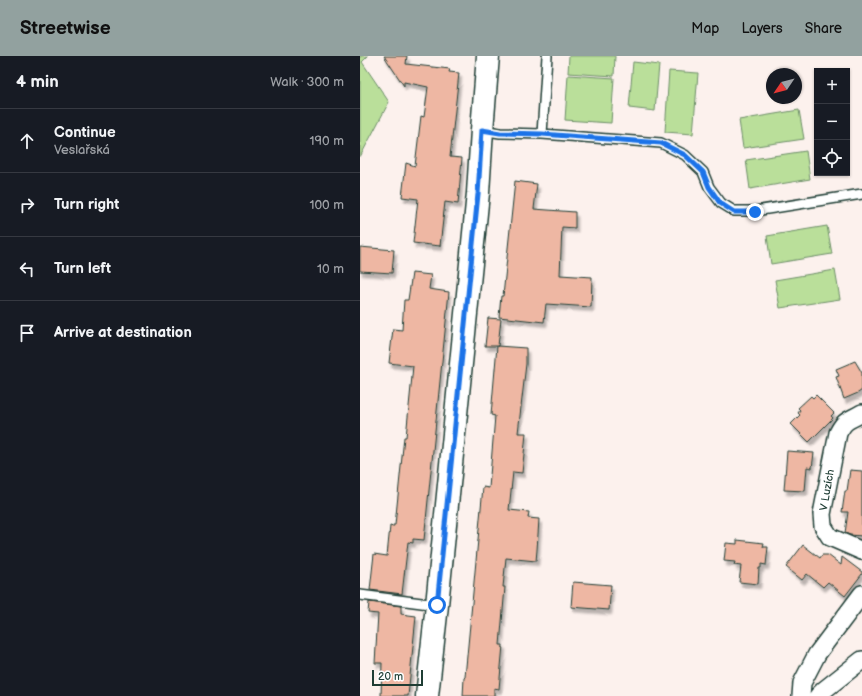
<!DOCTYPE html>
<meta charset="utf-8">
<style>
:root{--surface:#171b24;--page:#20242c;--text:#f1f3f6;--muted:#9ea1a6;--line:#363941;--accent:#92a19f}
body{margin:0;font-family:"Balsamiq Sans",sans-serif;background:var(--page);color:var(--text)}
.controls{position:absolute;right:12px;top:12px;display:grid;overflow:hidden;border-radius:0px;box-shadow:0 1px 3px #0004}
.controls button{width:36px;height:36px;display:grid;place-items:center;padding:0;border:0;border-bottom:1px solid var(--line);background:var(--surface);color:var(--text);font:20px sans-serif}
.compass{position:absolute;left:406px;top:12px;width:36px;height:36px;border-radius:50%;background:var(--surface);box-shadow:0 1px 3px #0004;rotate:235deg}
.scale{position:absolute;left:12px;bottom:10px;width:51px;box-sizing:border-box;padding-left:4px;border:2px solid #1f3d34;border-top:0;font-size:11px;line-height:14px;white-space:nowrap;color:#1f3d34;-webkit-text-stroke:3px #fff;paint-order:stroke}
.stop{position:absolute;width:12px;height:12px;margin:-9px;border:3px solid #1a73e8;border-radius:50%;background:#fff}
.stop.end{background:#1a73e8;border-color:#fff;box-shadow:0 1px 4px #0008}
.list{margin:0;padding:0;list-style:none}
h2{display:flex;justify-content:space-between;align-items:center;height:52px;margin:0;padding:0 16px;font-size:17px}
h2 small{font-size:13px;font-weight:400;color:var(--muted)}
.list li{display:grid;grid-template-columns:26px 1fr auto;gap:12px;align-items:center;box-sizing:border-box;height:64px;padding:0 16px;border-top:1px solid var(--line)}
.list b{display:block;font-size:15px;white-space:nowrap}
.list p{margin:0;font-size:13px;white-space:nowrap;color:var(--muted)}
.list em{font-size:13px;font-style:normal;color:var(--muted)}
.icon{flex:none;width:22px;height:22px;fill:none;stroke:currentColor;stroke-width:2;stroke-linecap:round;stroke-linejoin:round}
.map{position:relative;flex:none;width:502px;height:640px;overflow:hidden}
header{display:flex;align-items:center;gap:24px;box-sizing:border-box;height:56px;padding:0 20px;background:var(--accent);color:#111}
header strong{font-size:19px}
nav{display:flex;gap:22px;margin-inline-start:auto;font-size:14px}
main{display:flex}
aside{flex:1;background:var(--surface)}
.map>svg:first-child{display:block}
.green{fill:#badf9a;stroke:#6c8e67}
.building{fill:#eeb7a3;stroke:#1f3d34;filter:url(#shadow)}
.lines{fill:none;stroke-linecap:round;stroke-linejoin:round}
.lane-casing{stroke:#1f3d34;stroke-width:12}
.street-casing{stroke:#1f3d34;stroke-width:20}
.secondary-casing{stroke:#1f3d34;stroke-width:25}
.lane{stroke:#fff;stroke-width:9}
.street{stroke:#fff;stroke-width:17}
.secondary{stroke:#fff;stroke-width:22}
.route{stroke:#1a73e8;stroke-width:5}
.labels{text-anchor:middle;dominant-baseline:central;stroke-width:3;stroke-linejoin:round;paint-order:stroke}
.street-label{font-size:11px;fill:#1f3d34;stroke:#fff}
</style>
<header>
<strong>Streetwise</strong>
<nav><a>Map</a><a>Layers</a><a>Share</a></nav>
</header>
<main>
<aside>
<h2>4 min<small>Walk · 300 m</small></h2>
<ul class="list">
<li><svg class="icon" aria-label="ahead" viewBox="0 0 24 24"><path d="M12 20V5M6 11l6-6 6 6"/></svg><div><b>Continue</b><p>Veslařská</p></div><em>190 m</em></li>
<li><svg class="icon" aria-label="right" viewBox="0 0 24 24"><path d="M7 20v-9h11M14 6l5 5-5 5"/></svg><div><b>Turn right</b></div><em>100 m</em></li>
<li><svg class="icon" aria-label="left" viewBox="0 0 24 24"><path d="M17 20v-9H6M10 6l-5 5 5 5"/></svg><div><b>Turn left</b></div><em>10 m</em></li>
<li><svg class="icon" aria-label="arrive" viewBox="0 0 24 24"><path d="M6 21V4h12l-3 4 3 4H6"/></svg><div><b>Arrive at destination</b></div></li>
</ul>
</aside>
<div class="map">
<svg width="502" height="640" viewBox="0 0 502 640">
<defs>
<filter id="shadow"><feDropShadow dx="2.5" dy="4.5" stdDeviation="1" flood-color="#0004"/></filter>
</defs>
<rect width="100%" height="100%" fill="#fcf1ed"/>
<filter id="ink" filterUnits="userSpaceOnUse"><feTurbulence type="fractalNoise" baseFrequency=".025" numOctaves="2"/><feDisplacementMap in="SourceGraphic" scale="8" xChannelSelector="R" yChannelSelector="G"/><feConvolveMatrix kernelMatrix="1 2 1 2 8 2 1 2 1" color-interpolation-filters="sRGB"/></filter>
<g filter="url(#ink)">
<path class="green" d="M0,0H8L2,6L29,46L0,101Z
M209,0H255L254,20L208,17Z
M273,6L299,9L295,55L269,52Z
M309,15L338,17L333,78L305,76Z
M208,19L254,22L251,67L205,64Z
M439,54L444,83L383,92L379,64Z
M446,95L450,123L390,133L386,104Z
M467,170L472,198L411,208L407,180Z
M475,214L480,243L420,252L415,224Z"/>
<path class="building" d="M24,0H47L46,8L90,13L89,16L99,17L90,101L102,102L98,148L85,146L80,190L53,187L58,143L42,141L46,107L55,110L61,60L64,61L68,31L44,26V30Z
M155,125L177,128L174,153L215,156V172L202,171L200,219L232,221L231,251L186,248L184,266L139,261L141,240H143Z
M0,191L34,194L32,217L0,215Z
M52,217L71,219L69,233L89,236L64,484L53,483V487L48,486L42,538L10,534L14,498L27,500L30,470L33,471V469H35L44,381H46L53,310L29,307L33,273L42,274L44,244H48Z
M128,262L141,263L138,290H125Z
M137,290L166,292V308L158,377H166L164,398L162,417L153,416L149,454L169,456L168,462L179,463L177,494L176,505L146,502L143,531H145L140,589H143L139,633L134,632V640H103L104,622L105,621L123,431L129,432L135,360L131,359Z
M495,305L502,317V334L498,337L484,343L476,321L479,320L476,313Z
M456,339L474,357L471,360L473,362L449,386L431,368L440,359L438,357L440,354L438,352L451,340L453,342Z
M427,395L454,397L452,412L447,411L445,435L424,434Z
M490,414L502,415V480L490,479L485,477L488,456H482L485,435H487Z
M377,484L404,487L403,491H408L406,509L401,508V512H399L398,528L379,526L381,510L374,509L375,506L364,505L366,487L377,488Z
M443,489L460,502L462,499H468L481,509L482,501L502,516V518L485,540L468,526L463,531L447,518L442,524L426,511Z
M213,526L251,529L249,554L211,551Z
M9,546L41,550V558L56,560L48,640H21L22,607H15L18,558L8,557Z"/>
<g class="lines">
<g class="lane-casing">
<path id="lane" d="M122,74L140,77L182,78L301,87L325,99L343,116L349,131L361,147L374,155H395L502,138
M182,78L187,0
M0,539L77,549"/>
</g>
<g class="street-casing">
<path id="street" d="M502,357C489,365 486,362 478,377L462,458L463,470L470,481L502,495
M441,640L442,627L457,598L502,538
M458,640L464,634L502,604"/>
</g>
<g class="secondary-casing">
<path id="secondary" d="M67,640L77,549L118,137L122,74L128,0"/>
</g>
<use href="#lane" class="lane"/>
<use href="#street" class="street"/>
<use href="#secondary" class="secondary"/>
</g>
</g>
<g class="lines" filter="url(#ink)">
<path class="route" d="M77,549L118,138L122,74L140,77L182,78L301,87L325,99L343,116L349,131L360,147L374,156H395"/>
</g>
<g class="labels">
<g class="street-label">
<text transform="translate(467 434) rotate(-80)">V Luzích</text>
</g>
</g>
</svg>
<div class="controls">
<button>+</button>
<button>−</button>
<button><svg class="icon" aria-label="locate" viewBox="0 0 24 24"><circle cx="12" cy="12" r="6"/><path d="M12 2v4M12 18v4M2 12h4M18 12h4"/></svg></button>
</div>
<svg class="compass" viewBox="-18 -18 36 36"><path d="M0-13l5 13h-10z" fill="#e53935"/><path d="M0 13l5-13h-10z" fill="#9ea1a6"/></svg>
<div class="scale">20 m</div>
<div class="stop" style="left:77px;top:549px"></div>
<div class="stop end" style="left:395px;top:156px"></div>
</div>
</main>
